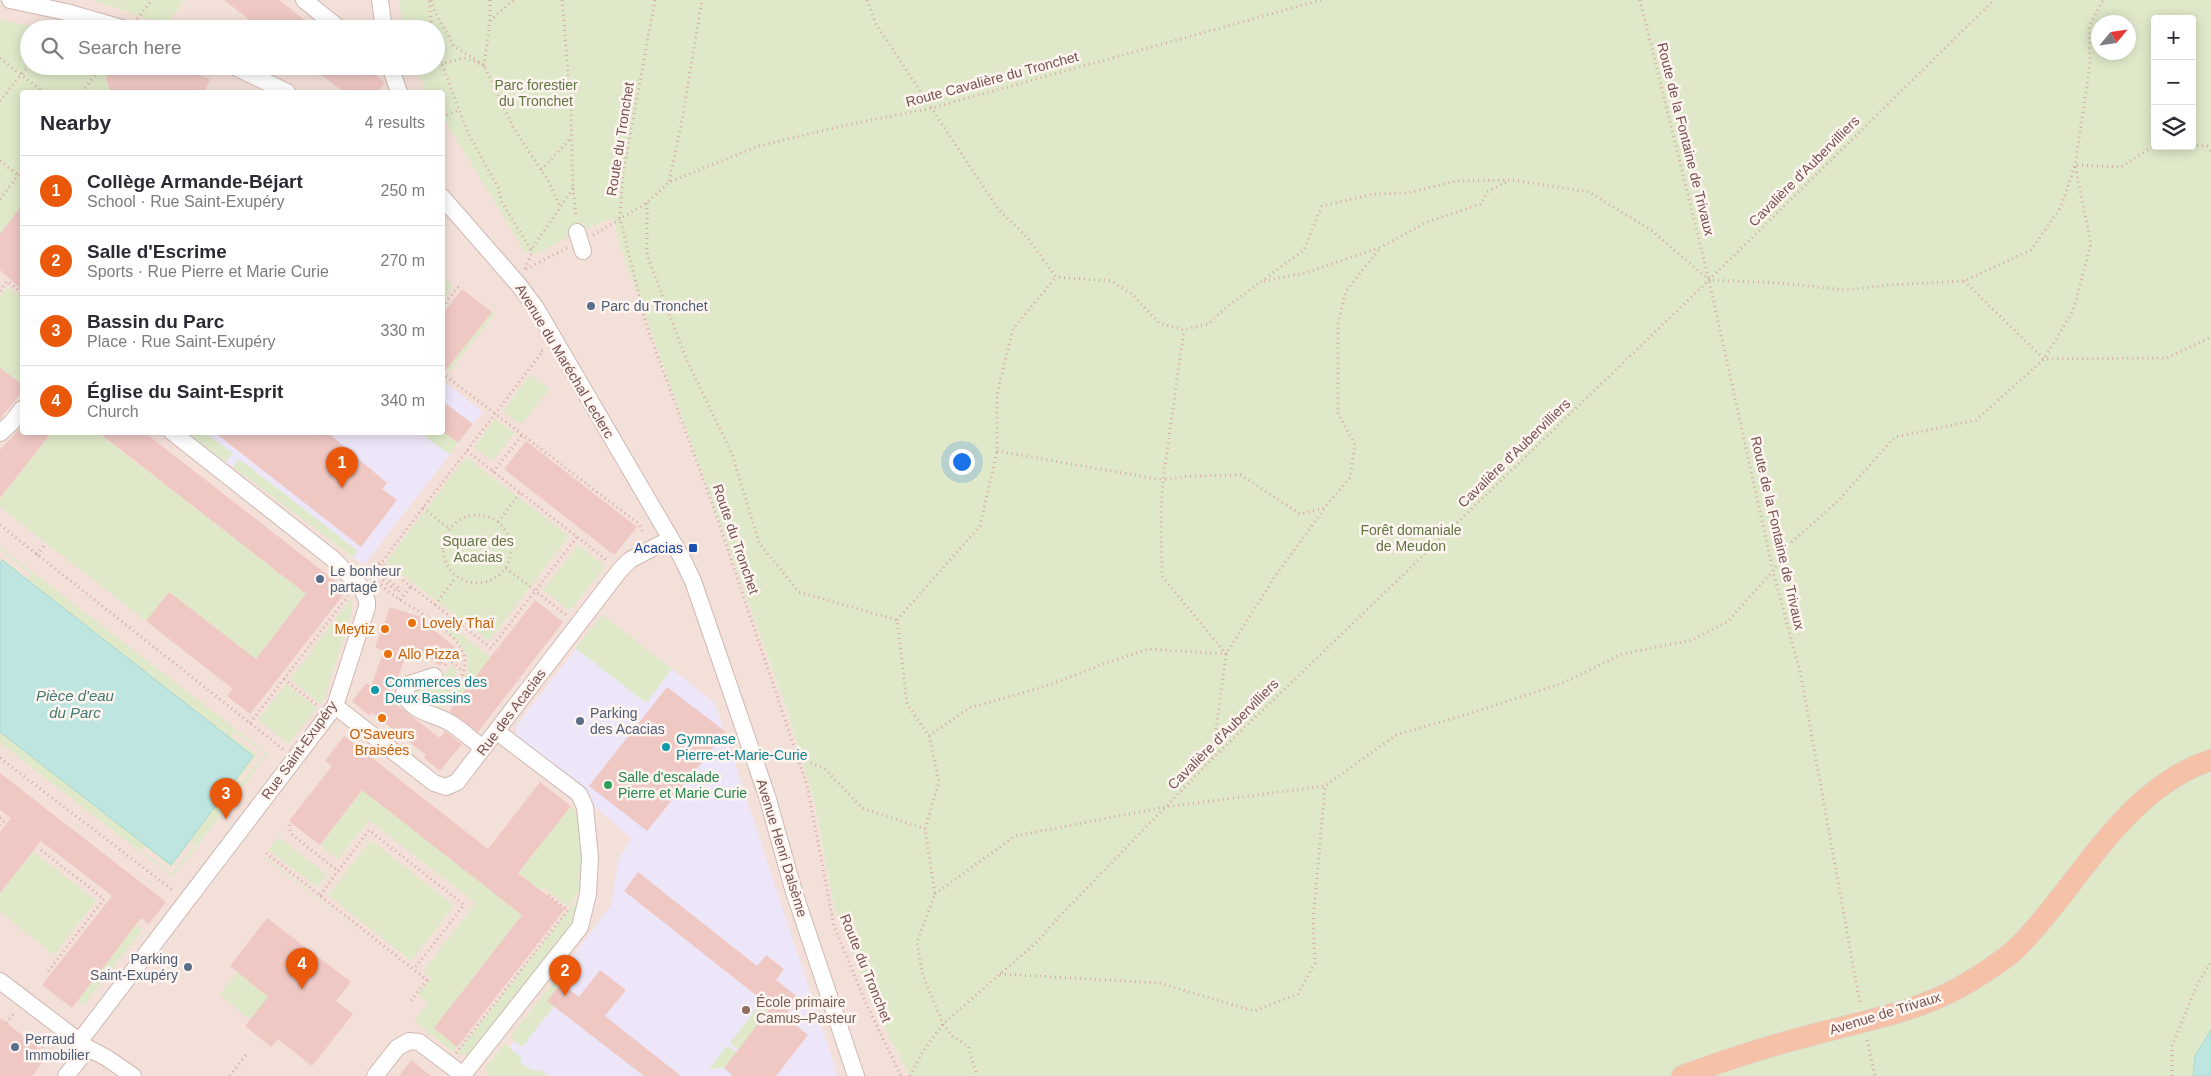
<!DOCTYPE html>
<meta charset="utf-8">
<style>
:root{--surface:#fff;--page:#f7f7f7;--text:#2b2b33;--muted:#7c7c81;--line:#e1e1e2;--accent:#ea580c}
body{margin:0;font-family:Arial,sans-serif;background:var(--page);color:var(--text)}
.controls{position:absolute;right:15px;top:15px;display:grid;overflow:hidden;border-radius:5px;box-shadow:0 2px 12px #0003}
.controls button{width:45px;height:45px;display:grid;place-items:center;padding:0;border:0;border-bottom:1px solid var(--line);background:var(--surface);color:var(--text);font:25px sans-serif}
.compass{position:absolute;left:2091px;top:15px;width:45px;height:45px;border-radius:50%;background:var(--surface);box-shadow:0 2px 12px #0003;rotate:61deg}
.you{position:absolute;left:961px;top:461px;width:18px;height:18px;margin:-12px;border:4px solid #fff;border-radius:50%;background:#1a73e8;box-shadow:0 0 0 8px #1a73e833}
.badge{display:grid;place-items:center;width:32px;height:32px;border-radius:50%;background:var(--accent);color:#fff;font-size:16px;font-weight:700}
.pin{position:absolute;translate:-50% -41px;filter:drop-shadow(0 1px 2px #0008)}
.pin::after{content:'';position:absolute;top:26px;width:18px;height:15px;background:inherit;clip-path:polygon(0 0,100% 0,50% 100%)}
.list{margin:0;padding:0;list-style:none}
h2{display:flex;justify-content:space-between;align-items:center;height:65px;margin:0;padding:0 20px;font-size:21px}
h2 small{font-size:16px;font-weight:400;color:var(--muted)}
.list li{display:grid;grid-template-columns:32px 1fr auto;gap:15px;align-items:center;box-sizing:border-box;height:70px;padding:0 20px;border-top:1px solid var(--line)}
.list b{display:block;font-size:19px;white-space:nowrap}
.list p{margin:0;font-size:16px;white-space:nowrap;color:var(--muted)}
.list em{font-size:16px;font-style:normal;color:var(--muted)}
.icon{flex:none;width:28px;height:28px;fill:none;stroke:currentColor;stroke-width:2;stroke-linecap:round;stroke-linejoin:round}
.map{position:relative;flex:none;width:2211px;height:1076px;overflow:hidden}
.search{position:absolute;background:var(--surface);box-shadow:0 2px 12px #0003;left:20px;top:20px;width:425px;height:55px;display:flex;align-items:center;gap:12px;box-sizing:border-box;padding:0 18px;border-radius:28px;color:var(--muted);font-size:19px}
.panel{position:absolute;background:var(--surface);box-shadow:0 2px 12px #0003;left:20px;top:90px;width:425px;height:345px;border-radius:5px}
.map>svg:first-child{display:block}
.residential{fill:#f3e0d9;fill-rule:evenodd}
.education{fill:#ede6f8}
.green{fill:#dfe9c9;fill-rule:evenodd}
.water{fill:#bfe5e0;stroke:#a6d6d0}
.building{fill:#f0c8c3}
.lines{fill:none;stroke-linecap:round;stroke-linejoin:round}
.minor-casing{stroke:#d0b8b2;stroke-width:18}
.major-casing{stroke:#d9cecd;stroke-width:22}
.path{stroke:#d5aaa6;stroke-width:3;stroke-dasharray:1 4;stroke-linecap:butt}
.minor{stroke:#fff;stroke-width:16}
.major{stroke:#f6c2a7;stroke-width:21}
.service-dot{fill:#5c6f8a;stroke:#fef5f1;stroke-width:2}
.transit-dot{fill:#1a4fb4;stroke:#fef5f1;stroke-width:2}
.food-dot{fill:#e8710a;stroke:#fef5f1;stroke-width:2}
.culture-dot{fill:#0f9aa8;stroke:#fef5f1;stroke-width:2}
.leisure-dot{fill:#2e9e5b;stroke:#fef5f1;stroke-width:2}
.education-dot{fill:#8d6e63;stroke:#fef5f1;stroke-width:2}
.labels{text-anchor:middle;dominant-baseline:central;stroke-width:5;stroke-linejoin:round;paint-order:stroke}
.street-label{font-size:14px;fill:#76514e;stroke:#fef5f1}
.park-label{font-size:14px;fill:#607543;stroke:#fef5f1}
.service-label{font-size:14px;fill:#4e5e75;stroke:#fef5f1;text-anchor:start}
.transit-label{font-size:14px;fill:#164399;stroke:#fef5f1;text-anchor:end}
.food-label{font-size:14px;fill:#c56008;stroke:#fef5f1;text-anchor:start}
.culture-label{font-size:14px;fill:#0d838f;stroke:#fef5f1;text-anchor:start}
.leisure-label{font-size:14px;fill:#27864d;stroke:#fef5f1;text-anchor:start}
.education-label{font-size:14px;fill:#785e54;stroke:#fef5f1;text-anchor:start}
.water-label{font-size:15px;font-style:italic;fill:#427a73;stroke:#fef5f1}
</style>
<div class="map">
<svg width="2211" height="1076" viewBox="0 0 2211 1076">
<rect width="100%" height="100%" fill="#fcf0ea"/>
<path class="residential" d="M0,0H646L613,218L621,249L788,713L814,801L834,907L873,1007L910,1076H0ZM29,29H436V66H29ZM22,92H442V432H22Z"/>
<path class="education" d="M443,381L483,412L364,565L188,433L442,432Z
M602,615L715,703L838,1076H499L492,1069L575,966L569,961L611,905L618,861L631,838L517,739L516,726Z"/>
<path class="green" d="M92,0H185L166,25Z
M399,0H2211V1030L2195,1056L2193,1076H910L873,1007L834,907L814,801L788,713L621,249L613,218L577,232L537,254L525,252L443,117L442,92H428L413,66H436V29H403ZM2155,19H2192V146H2155ZM2098,22H2128V52H2098Z
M0,20L47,29H29V66H111L106,79L111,92H22V205L0,234Z
M443,278L453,286L443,299Z
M7,286L22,298V385L0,367V296Z
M492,312L495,314L450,371L447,369Z
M530,375L549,389L521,425L503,411Z
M495,419L514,433L493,461L474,447Z
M443,431L458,443L450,455L420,433L442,432Z
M52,433H98L306,594L256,660L169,592L146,621L0,507V498Z
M188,433H206L232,453L226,462Z
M466,457L569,536L489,641L386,562Z
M239,459L358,551L353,557L233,467Z
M578,545L605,566L570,611L543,590Z
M0,547L268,754L173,877L0,743V732L171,864L253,756L2,560L0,563L1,557L27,578L31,574L0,550ZM234,731L265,754L240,785L237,782L257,755L232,736ZM191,841L195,845L172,874L141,850L144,846L171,867Z
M352,597C357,607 329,681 325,698L320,704L290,679Z
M602,615L672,669L646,703L575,648Z
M447,624L491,657L454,704L451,702C471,666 478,658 444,629Z
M451,666L456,669C459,678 446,704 438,710C437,711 432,712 430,713L414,696L418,689L441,678Z
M286,684L317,708L288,744L258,720Z
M363,790L522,915L434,1028L457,1047L453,1052L414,1021L428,1003L418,994L431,978L423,971L476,903L369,820L338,859L320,845Z
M571,806L575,811L580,827L582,844L581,889L568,907L544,888L541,891L518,873Z
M279,837L327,875L317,887L268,850Z
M371,840L454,906L411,961L328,895Z
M33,851L96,901L54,955L0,912V893Z
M264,856L423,981L263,857Z
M581,895L575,914L567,933L469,1055L456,1054Z
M136,925L143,929L84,1005L78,1000Z
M237,972L268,997L251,1020L220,995Z
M556,979L561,983L548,1001L554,1006L522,1047L510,1037Z
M763,1000L771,1007L738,1050L730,1043Z
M505,1044L522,1058L520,1061L531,1070L542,1071L548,1076H487L486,1067Z
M727,1046L736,1052L724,1068L709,1069Z"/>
<path class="water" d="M2,560L253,756L171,865L0,732V563Z
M2211,1030V1076H2193L2195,1056Z"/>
<path class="building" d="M224,0H279L316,29H261Z
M111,66H176L210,79L204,92H158L150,90L139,92H111L106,79Z
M309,66H366L385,83L377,92H344Z
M22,205V290L0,270V234Z
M462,289L492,312L442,375V315Z
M0,368L22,384V392L0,419Z
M442,401L473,424L458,443L442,431Z
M20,428L22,432H52L0,498V450Z
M98,432H144L347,590L250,714L227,696L233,689L146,621L169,592L256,659L306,594Z
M214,432H327L387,483L382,489L397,500L361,547Z
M526,441L637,527L614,555L504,469Z
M535,600L563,622L478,732L449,711Z
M390,607L427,619L425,623L455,647L440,666L417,648L413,662L405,658L397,680L385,696L440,738L445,731L462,744L440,771L424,758L426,755L372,713L370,716L352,701L366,683L371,686L384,651L375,647Z
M667,687L726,732L647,831L589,786Z
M344,736L488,849L540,782L571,806L518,873L565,909L457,1047L434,1028L522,915L362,790L320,845L289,821L332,766L325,761Z
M0,773L166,902L149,924L141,918L72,1008L42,985L112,896L41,841L0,893V832L11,818L0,810Z
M638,872L757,966L766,955L784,969L776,980L799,998L785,1016L808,1035L776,1076H733L724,1068L771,1007L624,891Z
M267,918L351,982L336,1001L353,1014L312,1066L278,1039L271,1047L245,1026L268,997L230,966Z
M600,970L626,990L605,1016L681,1076H644L547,1001L561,983L579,997Z
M0,1018L48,1055L32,1076H0Z
M411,1060L431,1076H399Z"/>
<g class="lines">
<g class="minor-casing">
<path id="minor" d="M10,0L66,12L125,29
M304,0L340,29
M380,0L384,29
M233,66L287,92
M390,66L399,92
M442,197L518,284L536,308L682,558L693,581L767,796L794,892L856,1076
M577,232L583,251
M0,433L12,422L22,409
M434,676L409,684L404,693C412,714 436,713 452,724C463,731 472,740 483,748
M335,706L434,783L446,787L457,782L620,570L630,560L670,539
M0,981L88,1048L107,1058L133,1076
M79,1042L335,706L367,607V601L362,588L333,559L172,432
M463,1075L580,927L588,894L590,857L585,807L579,794L496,731
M66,1076L88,1048
M375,1076L397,1048L409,1041L419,1042L464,1076"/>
</g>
<g class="major-casing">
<path id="major" d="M1682,1076C1725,1060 1768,1046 1812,1035C1866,1020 1924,1011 1972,980C1988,970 2008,958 2021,944C2081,882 2124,789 2211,760"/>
</g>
<path class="path" d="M431,0L434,10L454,46L484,65L513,127L549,182L560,207
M490,0V21L484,65L464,58L442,64L468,133L499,189L501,201L531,250L573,189L576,218
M562,0L571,107L573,189
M655,0L623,174L620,218L647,327L712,503L807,785L834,926L865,1001L901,1076
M867,0L876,24L998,209L1027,237L1056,277L1111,281L1132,294L1159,323L1184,330L1208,324L1228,306L1304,250L1322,206L1373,194L1407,193L1457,181L1511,180L1589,192L1651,230L1709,280L1779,283L1846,290L1889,285L1964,281L2031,250L2061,207L2075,165L2090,65L2089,27L2103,0
M1640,0L1709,280L1773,571L1801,676L1860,1004
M429,1L432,29
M137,19L152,0
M490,21L513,0
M436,53L442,64
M0,58L43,92
M82,92L102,66
M0,101L29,65
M442,117L458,110
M2192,145L2207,146L2211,152
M0,161L18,175
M541,170L571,138
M669,181L681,126L702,0
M0,199L22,170
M647,203V255L687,361L732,454L759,543L799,592L897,620L907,704L929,736L939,782L925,829L935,894L917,942L922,973L943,1024L952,1036L968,1046L977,1076
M593,235L647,203L669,182L759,146L842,126L932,108L1321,0
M525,269L532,253L531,250
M526,269L567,248
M1264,281L1305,273L1381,247L1427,222L1481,204L1487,192L1508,181
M1964,281L2044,359L2167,358L2211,337
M0,291L7,281L22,293
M442,307L460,285
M442,373L639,524L644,534
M467,451L608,561
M997,451L1163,480L1184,330
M493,472L522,435
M423,508L450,529
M443 549a34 34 0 1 1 68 0a34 34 0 1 1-68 0Z
M498,522L520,493
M0,525L284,750
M37,555L46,543
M506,568L566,615
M367,571L372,564L381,563L543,351L541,350
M372,576L374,573L398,592L400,589L376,570L381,563L491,648L577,537
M377,582C385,588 393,596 402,601C421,613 465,637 465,662C465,675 453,693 447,704
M400,600L411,586
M435,605L456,577
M897,620L980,526L997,451V394L1013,329L1056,277
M445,665L449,660L463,671
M284,679L317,705
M250,723L348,596
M929,736L969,708L1047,686L1106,663L1149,649L1226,654L1162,576L1161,512L1163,480L1189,476L1241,475L1300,514L1324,508L1350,478L1355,445L1338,413V322L1346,291L1381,247
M797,757L825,769L862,808L925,829
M0,758L174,891
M1212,759L1226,654L1276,575L1324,509
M0,818L4,821L0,825
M289,825L291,834L338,871
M41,850L104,899L46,974
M266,853L427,980L410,1002L412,1003
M935,894L1015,836L1165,807L1325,786L1396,735L1468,714L1563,683L1622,654L1692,640L1727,622L1773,571L1787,546L1836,503L1895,437L1976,420L2044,359L2073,311L2091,244L2075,165L2121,167L2155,145
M320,895L369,830L464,905L414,969
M1000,974L1159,983L1254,1011L1298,994L1315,963L1313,921L1325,786
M6,1023L15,1012
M30,1038L46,1050
M1867,1040L1875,1076
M456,1053L568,910L546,893
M230,1076L248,1052
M910,1076L922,1053L943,1024L1037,942L1058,918L1212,759L1709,280L1994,0
M2172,1076V1046L2197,985L2211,962"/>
<use href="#minor" class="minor"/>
<use href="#major" class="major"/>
</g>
<g class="service-dot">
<circle cx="591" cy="306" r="5"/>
<circle cx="320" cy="579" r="5"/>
<circle cx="580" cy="721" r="5"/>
<circle cx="188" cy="967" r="5"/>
<circle cx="15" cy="1047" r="5"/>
</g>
<rect class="transit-dot" x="688" y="543" width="10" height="10" rx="2.5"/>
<g class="food-dot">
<circle cx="412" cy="623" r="5"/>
<circle cx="385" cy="629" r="5"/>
<circle cx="388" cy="654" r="5"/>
<circle cx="382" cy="718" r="5"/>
</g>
<g class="culture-dot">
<circle cx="375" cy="690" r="5"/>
<circle cx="666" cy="747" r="5"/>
</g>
<circle class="leisure-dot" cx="608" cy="785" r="5"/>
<circle class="education-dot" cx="746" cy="1010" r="5"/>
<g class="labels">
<g class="street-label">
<text transform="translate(992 79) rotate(-15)">Route Cavalière du Tronchet</text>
<text transform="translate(620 139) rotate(-81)">Route du Tronchet</text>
<text transform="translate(1686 139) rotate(76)">Route de la Fontaine de Trivaux</text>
<text transform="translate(1804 171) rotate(-45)">Cavalière d'Aubervilliers</text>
<text transform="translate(565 361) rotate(59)">Avenue du Maréchal Leclerc</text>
<text transform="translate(1514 453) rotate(-44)">Cavalière d'Aubervilliers</text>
<text transform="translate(1778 533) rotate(77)">Route de la Fontaine de Trivaux</text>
<text transform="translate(736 539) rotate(71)">Route du Tronchet</text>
<text transform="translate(511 712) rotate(-53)">Rue des Acacias</text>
<text transform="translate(1223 734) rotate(-45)">Cavalière d'Aubervilliers</text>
<text transform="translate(299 750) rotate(-54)">Rue Saint-Exupéry</text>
<text transform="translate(782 848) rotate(73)">Avenue Henri Dalsème</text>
<text transform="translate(866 968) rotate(68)">Route du Tronchet</text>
<text transform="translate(1885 1013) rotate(-17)">Avenue de Trivaux</text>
</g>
<g class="park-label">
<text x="536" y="85">Parc forestier<tspan x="536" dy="16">du Tronchet</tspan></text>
<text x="1411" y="530">Forêt domaniale<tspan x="1411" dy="16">de Meudon</tspan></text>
<text x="478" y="541">Square des<tspan x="478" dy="16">Acacias</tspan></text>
</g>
<g class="service-label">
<text x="601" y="306">Parc du Tronchet</text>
<text x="330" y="571">Le bonheur<tspan x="330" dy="16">partagé</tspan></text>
<text x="590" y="713">Parking<tspan x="590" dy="16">des Acacias</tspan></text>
<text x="178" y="959" text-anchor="end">Parking<tspan x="178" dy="16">Saint-Exupéry</tspan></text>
<text x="25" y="1039">Perraud<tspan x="25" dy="16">Immobilier</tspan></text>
</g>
<g class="transit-label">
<text x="683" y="548">Acacias</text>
</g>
<g class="food-label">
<text x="422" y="623">Lovely Thaï</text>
<text x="375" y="629" text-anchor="end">Meytiz</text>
<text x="398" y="654">Allo Pizza</text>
<text x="382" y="734" text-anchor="middle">O'Saveurs<tspan x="382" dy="16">Braisées</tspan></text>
</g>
<g class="culture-label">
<text x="385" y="682">Commerces des<tspan x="385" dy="16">Deux Bassins</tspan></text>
<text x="676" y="739">Gymnase<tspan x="676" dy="16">Pierre-et-Marie-Curie</tspan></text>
</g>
<g class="leisure-label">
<text x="618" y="777">Salle d'escalade<tspan x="618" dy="16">Pierre et Marie Curie</tspan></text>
</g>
<g class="education-label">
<text x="756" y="1002">École primaire<tspan x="756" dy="16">Camus–Pasteur</tspan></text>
</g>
<g class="water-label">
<text x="75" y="695">Pièce d'eau<tspan x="75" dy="17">du Parc</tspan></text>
</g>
</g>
</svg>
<div class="controls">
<button>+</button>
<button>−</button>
<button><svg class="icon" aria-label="layers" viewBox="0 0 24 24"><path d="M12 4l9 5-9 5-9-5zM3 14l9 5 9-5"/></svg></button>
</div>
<svg class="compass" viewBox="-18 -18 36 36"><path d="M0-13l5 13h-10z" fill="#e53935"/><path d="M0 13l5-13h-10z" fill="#7c7c81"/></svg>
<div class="you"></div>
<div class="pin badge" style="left:342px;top:488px">1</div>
<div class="pin badge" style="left:565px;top:996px">2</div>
<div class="pin badge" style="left:226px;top:819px">3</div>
<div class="pin badge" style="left:302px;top:989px">4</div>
<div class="search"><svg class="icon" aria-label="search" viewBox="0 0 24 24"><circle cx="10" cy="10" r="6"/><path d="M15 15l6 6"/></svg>Search here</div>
<section class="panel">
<h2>Nearby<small>4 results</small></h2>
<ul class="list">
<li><span class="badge">1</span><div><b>Collège Armande-Béjart</b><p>School · Rue Saint-Exupéry</p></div><em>250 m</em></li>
<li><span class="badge">2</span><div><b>Salle d'Escrime</b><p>Sports · Rue Pierre et Marie Curie</p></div><em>270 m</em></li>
<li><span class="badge">3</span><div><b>Bassin du Parc</b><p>Place · Rue Saint-Exupéry</p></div><em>330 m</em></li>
<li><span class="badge">4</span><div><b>Église du Saint-Esprit</b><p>Church</p></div><em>340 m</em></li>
</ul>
</section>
</div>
